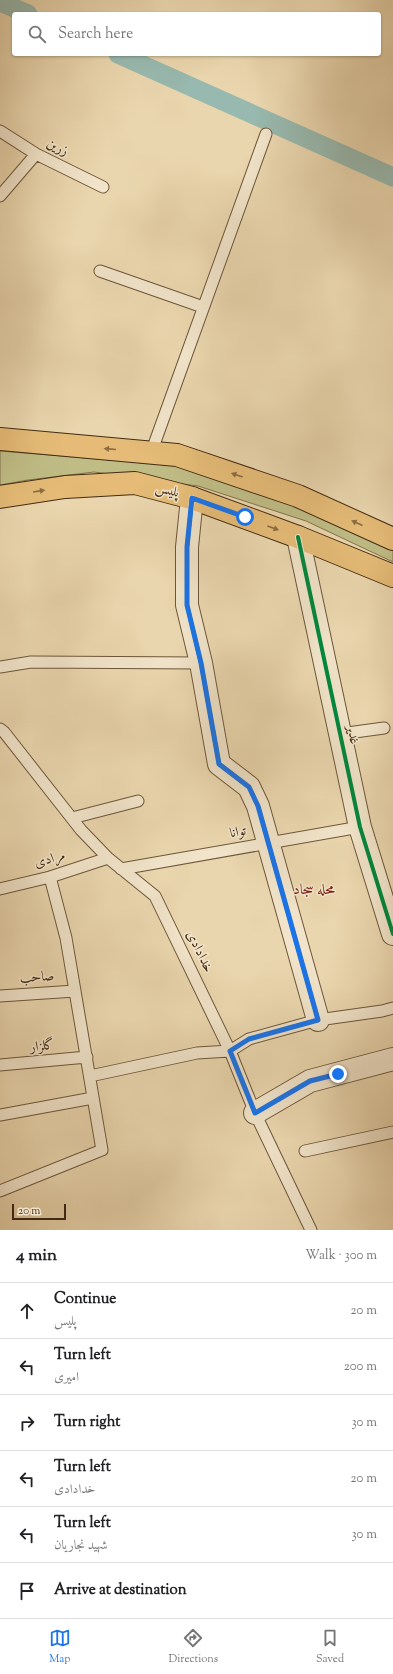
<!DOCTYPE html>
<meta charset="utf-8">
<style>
:root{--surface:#fff;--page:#f2f2f2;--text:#202124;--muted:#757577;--line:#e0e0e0;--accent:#1a73e8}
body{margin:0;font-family:"Sorts Mill Goudy",Amiri,serif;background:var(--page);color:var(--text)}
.scale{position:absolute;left:12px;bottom:10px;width:54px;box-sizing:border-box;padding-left:4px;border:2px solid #432b13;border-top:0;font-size:11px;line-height:14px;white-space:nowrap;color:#432b13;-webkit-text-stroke:3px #f1e4ca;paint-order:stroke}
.stop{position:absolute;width:12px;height:12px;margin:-9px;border:3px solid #1a73e8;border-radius:50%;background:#fff}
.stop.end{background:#1a73e8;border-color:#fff;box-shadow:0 1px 4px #0008}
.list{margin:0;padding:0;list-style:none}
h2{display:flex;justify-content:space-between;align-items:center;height:52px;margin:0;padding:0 16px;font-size:17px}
h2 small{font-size:13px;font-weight:400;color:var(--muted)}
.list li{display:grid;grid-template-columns:26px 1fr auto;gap:12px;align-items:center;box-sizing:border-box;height:56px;padding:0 16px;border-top:1px solid var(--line)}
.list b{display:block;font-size:15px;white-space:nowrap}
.list p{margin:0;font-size:13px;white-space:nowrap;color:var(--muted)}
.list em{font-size:13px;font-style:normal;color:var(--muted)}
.icon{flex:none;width:22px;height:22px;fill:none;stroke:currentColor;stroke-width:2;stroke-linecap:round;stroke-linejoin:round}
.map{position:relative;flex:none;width:393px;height:1230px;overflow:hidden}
.search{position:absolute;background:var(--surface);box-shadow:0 1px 3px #0004;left:12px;right:12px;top:12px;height:44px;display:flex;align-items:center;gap:10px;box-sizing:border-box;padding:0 14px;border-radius:4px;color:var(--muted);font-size:15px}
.sheet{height:388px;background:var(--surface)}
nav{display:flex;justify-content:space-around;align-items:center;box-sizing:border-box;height:56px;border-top:1px solid var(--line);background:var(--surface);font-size:11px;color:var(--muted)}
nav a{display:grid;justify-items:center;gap:2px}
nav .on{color:var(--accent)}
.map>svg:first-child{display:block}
.green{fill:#bfbc85;stroke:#81744c}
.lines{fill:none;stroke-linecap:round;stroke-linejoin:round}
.canal{stroke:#98b9af;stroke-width:19}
.lane-casing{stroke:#6d563a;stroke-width:13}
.street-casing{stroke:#6d563a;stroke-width:24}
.primary-casing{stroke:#432b13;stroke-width:24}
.lane{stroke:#f1e4ca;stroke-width:11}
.street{stroke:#f1e4ca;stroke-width:22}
.primary{stroke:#e5bb77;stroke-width:22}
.cycleway-casing{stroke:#f1e4ca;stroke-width:6}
.cycleway{stroke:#00873e;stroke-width:4}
.oneway{fill:#8c6c40}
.route{stroke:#1a73e8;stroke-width:5}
.labels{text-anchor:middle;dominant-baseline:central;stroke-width:3;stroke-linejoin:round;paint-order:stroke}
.street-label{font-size:14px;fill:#432b13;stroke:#f1e4ca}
.neighbourhood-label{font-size:15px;fill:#7a1f14;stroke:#f1e4ca}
</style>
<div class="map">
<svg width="393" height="1230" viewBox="0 0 393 1230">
<rect width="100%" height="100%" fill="#ead6ae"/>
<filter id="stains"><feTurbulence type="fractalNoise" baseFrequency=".005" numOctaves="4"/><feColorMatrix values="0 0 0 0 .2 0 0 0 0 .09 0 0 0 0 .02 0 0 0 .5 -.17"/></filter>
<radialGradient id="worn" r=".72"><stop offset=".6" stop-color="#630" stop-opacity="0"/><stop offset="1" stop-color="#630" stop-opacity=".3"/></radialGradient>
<path class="green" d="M0,451L172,465L280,500L393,548V562L306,521L198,486L94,472L28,480L0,485Z"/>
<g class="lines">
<path class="canal" d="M0,2L28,14
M118,54L393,177"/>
<g class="lane-casing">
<path id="lane" d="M0,131L36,154L103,187
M0,196L36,154
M100,271L203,307
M151,453L266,134
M0,667L31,662L201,663
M0,729L4,732L81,830L108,858L155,896L230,1051L255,1113L311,1230
M340,734L384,728
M72,818L138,801
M121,869L360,827
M0,889L50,877L108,858
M0,996L75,991
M0,1065L87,1057
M90,1076L197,1053L230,1051L249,1039L318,1020L382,1011L393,1008
M0,1115L93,1098
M305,1151L393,1132
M0,1191L102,1150L66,938L50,877"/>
</g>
<g class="street-casing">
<path id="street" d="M192,498L187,547V605L201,663L219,764L249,787L258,806L318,1020
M298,537L360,827L393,934
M255,1113L310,1081L393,1059"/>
</g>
<g class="primary-casing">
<path id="primary" d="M0,439L177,455L298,496L393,539
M0,497L65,487L135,483L192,498L298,537L393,576"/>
</g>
<use href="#lane" class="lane"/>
<use href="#street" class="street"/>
<use href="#primary" class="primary"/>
<g class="cycleway-casing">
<path id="cycleway" d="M192,498L187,547V605L201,663L219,764L249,787L258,806L318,1020
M298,537L360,827L393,934"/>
</g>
<use href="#cycleway" class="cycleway"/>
</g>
<defs><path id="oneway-solid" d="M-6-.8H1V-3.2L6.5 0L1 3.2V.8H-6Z"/></defs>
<g class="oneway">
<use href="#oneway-solid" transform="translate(110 449) rotate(-175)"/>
<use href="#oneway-solid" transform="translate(237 475) rotate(-161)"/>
<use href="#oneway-solid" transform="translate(39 491) rotate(-9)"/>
<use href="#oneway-solid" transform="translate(357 523) rotate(-156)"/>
<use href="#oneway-solid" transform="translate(273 528) rotate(20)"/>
</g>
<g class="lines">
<path class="route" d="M245,517L192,498L187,547V605L201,663L219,764L249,787L258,806L318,1020L249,1039L230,1051L255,1113L310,1081L338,1074"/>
</g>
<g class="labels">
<g class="street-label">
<text transform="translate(57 148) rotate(26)">زرین</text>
<text transform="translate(167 491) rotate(14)">پلیس</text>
<text transform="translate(352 735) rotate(78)">غدیر</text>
<text transform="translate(238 833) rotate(-10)">توانا</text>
<text transform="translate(50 860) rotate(-16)">مرادی</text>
<text transform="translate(199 952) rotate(64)">خدادادی</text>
<text transform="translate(37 978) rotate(-4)">صاحب</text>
<text transform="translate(42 1047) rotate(-6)">گلزار</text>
</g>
<g class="neighbourhood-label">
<text x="314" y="890">محله سجاد</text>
</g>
</g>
<rect width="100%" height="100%" filter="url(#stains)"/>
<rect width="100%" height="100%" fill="url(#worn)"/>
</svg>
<div class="scale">20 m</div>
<div class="stop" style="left:245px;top:517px"></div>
<div class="stop end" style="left:338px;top:1074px"></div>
<div class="search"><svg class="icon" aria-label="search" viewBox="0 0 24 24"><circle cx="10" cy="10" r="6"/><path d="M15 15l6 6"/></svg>Search here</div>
</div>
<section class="sheet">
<h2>4 min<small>Walk · 300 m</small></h2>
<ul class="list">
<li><svg class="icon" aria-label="ahead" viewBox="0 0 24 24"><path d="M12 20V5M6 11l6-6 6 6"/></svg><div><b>Continue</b><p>پلیس</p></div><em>20 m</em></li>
<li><svg class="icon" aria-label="left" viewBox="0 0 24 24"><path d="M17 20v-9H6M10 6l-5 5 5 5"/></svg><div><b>Turn left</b><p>امیری</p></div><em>200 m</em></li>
<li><svg class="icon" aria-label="right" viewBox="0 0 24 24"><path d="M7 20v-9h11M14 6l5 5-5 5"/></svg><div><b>Turn right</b></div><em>30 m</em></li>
<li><svg class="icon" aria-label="left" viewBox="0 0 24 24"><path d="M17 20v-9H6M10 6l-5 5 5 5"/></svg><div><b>Turn left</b><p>خدادادی</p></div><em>20 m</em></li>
<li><svg class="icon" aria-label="left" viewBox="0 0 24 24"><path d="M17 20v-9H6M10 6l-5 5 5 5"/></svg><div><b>Turn left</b><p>شهید نجاریان</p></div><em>30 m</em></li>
<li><svg class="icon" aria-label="arrive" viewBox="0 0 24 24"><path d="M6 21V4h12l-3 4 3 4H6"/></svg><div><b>Arrive at destination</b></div></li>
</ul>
</section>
<nav>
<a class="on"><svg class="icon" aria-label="map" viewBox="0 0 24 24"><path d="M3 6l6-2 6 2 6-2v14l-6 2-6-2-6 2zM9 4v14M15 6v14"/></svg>Map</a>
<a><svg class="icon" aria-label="directions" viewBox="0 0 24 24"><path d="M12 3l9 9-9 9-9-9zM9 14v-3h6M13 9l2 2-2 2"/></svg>Directions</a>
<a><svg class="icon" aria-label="saved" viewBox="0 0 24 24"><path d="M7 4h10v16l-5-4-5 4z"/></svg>Saved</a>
</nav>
